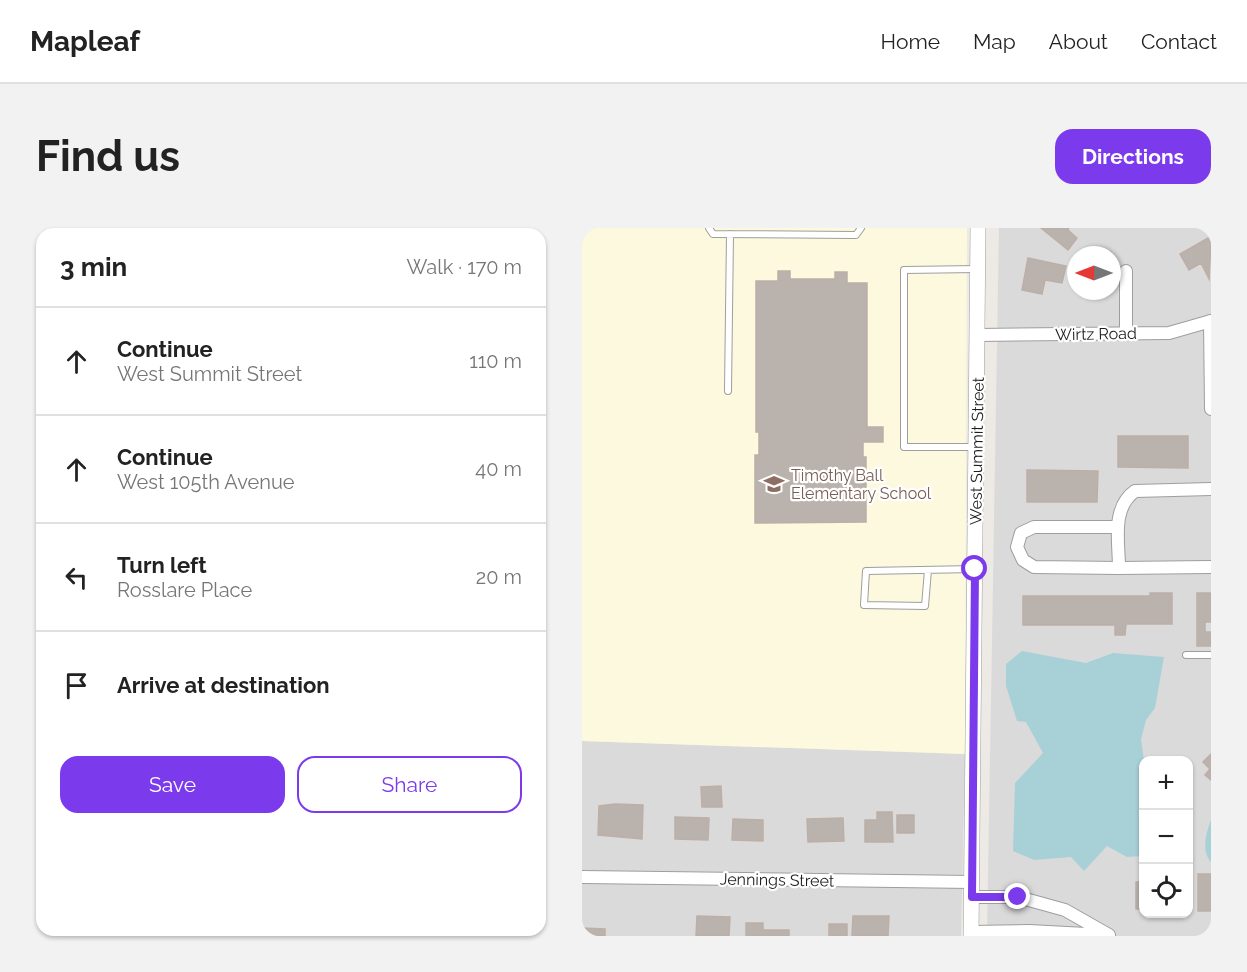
<!DOCTYPE html>
<meta charset="utf-8">
<style>
:root{--surface:#fff;--page:#f2f2f2;--text:#222;--muted:#767676;--line:#e0e0e0;--accent:#7c3aed}
body{margin:0;font-family:Raleway,sans-serif;background:var(--page);color:var(--text)}
.controls{position:absolute;right:18px;bottom:18px;display:grid;overflow:hidden;border-radius:12px;box-shadow:0 2px 4px #0004}
.controls button{width:54px;height:54px;display:grid;place-items:center;padding:0;border:0;border-bottom:2px solid var(--line);background:var(--surface);color:var(--text);font:30px sans-serif}
.compass{position:absolute;left:485px;top:18px;width:54px;height:54px;border-radius:50%;background:var(--surface);box-shadow:0 2px 4px #0004;rotate:270deg}
.stop{position:absolute;width:18px;height:18px;margin:-14px;border:4px solid #7c3aed;border-radius:50%;background:#fff}
.stop.end{background:#7c3aed;border-color:#fff;box-shadow:0 2px 6px #0008}
.list{margin:0;padding:0;list-style:none}
h2{display:flex;justify-content:space-between;align-items:center;height:78px;margin:0;padding:0 24px;font-size:26px}
h2 small{font-size:20px;font-weight:400;color:var(--muted)}
.list li{display:grid;grid-template-columns:39px 1fr auto;gap:18px;align-items:center;box-sizing:border-box;height:108px;padding:0 24px;border-top:2px solid var(--line)}
.list b{display:block;font-size:22px;white-space:nowrap}
.list p{margin:0;font-size:20px;white-space:nowrap;color:var(--muted)}
.list em{font-size:20px;font-style:normal;color:var(--muted)}
.actions{display:flex;gap:12px;padding:18px 24px}
.actions a{flex:1;padding:14px 0;border:2px solid var(--accent);border-radius:18px;text-align:center;font-size:21px;color:var(--accent)}
.actions .main{background:var(--accent);color:#fff}
.icon{flex:none;width:33px;height:33px;fill:none;stroke:currentColor;stroke-width:2;stroke-linecap:round;stroke-linejoin:round}
.map{position:relative;flex:none;width:629px;height:708px;overflow:hidden;border-radius:18px}
header{display:flex;align-items:center;gap:36px;box-sizing:border-box;height:84px;padding:0 30px;background:var(--surface);border-bottom:2px solid var(--line)}
header strong{font-size:28px}
nav{display:flex;gap:33px;margin-inline-start:auto;font-size:21px}
.intro{display:flex;align-items:center;justify-content:space-between;box-sizing:border-box;height:144px;padding:0 36px}
h1{margin:0;font-size:42px}
.button{padding:15px 27px;border-radius:18px;background:var(--accent);color:#fff;font-size:21px;font-weight:700}
main{display:flex;gap:36px;padding:0 36px}
aside{flex:1;background:var(--surface);border-radius:18px;box-shadow:0 2px 4px #0004}
.map>svg:first-child{display:block}
.residential{fill:#dbdada;fill-rule:evenodd}
.education{fill:#fcf9de}
.water{fill:#a8d0d7}
.building{fill:#bab2ad;stroke:#bdafa7;stroke-width:1.5}
.lines{fill:none;stroke-linecap:round;stroke-linejoin:round}
.service-casing{stroke:#9e9e9e;stroke-width:8}
.minor-casing{stroke:#9e9e9e;stroke-width:14}
.tertiary-casing{stroke:#9e9e9e;stroke-width:16}
.service{stroke:#fff;stroke-width:6}
.minor{stroke:#fff;stroke-width:12}
.tertiary{stroke:#fff;stroke-width:15}
.route{stroke:#7c3aed;stroke-width:8}
.labels{text-anchor:middle;dominant-baseline:central;stroke-width:4.5;stroke-linejoin:round;paint-order:stroke}
.street-label{font-size:16px;fill:#1d1d1d;stroke:#fff}
.education-label{font-size:16px;fill:#785e54;stroke:#fff;text-anchor:start}
</style>
<header>
<strong>Mapleaf</strong>
<nav><a>Home</a><a>Map</a><a>About</a><a>Contact</a></nav>
</header>
<div class="intro"><h1>Find us</h1><a class="button">Directions</a></div>
<main>
<aside>
<h2>3 min<small>Walk · 170 m</small></h2>
<ul class="list">
<li><svg class="icon" aria-label="ahead" viewBox="0 0 24 24"><path d="M12 20V5M6 11l6-6 6 6"/></svg><div><b>Continue</b><p>West Summit Street</p></div><em>110 m</em></li>
<li><svg class="icon" aria-label="ahead" viewBox="0 0 24 24"><path d="M12 20V5M6 11l6-6 6 6"/></svg><div><b>Continue</b><p>West 105th Avenue</p></div><em>40 m</em></li>
<li><svg class="icon" aria-label="left" viewBox="0 0 24 24"><path d="M17 20v-9H6M10 6l-5 5 5 5"/></svg><div><b>Turn left</b><p>Rosslare Place</p></div><em>20 m</em></li>
<li><svg class="icon" aria-label="arrive" viewBox="0 0 24 24"><path d="M6 21V4h12l-3 4 3 4H6"/></svg><div><b>Arrive at destination</b></div></li>
</ul>
<div class="actions"><a class="main">Save</a><a>Share</a></div>
</aside>
<div class="map">
<svg width="629" height="708" viewBox="0 0 629 708">
<rect width="100%" height="100%" fill="#ede9e4"/>
<path class="residential" d="M417,0H629V708H405ZM494,27H530V63H494ZM562,532H606V686H562Z
M0,513L383,526L379,708H0Z"/>
<path class="education" d="M0,0H385L383,526L0,513Z"/>
<path class="water" d="M440,423L504,435L531,425L582,429L573,480L564,492L559,511L562,533L561,628L545,629L525,618L502,643L489,629L452,632L431,623L433,555L461,525L444,494L435,493L424,458V436Z
M629,592V634C619,623 624,605 629,592Z"/>
<path class="building" d="M459,0H487L486,2L495,10L486,22Z
M626,10L629,14L627,51L619,35L607,42L598,26Z
M446,30L484,38L480,55L463,52L460,66L440,62Z
M196,43H208V51H253V44H265V55H285V199H301V214H281V229H284V294L173,295V227H177V204H174V53H196Z
M536,208H606V240L536,239Z
M445,242L516,243L515,274H445Z
M568,365H590V396H544L543,407H533V397H441V368H568Z
M615,365H629V394H623V404H629V418H615Z
M629,526V552L623,547L628,541L621,534Z
M139,558L140,579H120L119,559Z
M33,576L61,577L60,611L16,607L17,578Z
M295,584H310L311,614H283V592H295Z
M315,587H332V605H315Z
M93,589L127,590L126,612L93,611Z
M261,590L262,613L226,614L225,591Z
M151,591L181,592V613L150,612Z
M616,646H629V683H616Z
M554,654H562V681H554Z
M115,688L148,689L147,708H114Z
M271,688H307L306,708H270Z
M164,695H181V702H207V708H164Z
M247,696H265V708H247Z
M0,700L23,701V708H0Z"/>
<g class="lines">
<g class="service-casing">
<path id="service" d="M127,0L131,6L274,7L279,0
M146,163L148,6
M394,219H322V42L396,41
M346,342L343,378L282,377L284,343L393,341
M604,427H629"/>
</g>
<g class="minor-casing">
<path id="minor" d="M628,93L629,181
M544,105V43
M396,107L587,105L629,93
M629,261L553,263C529,280 537,314 537,340L629,339
M536,299H452L439,305L435,319L441,332L452,339L537,340
M0,649L390,654
M390,669H436L483,682L527,707
M389,704L447,703L523,707"/>
</g>
<g class="tertiary-casing">
<path id="tertiary" d="M389,708L396,0"/>
</g>
<use href="#service" class="service"/>
<use href="#minor" class="minor"/>
<use href="#tertiary" class="tertiary"/>
</g>
<g class="lines">
<path class="route" d="M393,341L390,669H436"/>
</g>
<defs>
<g id="school-bare" transform="scale(1.62)"><path d="M0-5L7-2L0 1L-7-2ZM-4 1L0 2.5L4 1V4Q0 6-4 4Z" fill="#8d6e63" stroke="#fff" stroke-width="2.5" paint-order="stroke"/></g>
</defs>
<g fill-rule="evenodd">
<use href="#school-bare" x="192" y="256"/>
</g>
<g class="labels">
<g class="street-label">
<text transform="translate(514 106) rotate(-1)">Wirtz Road</text>
<text transform="translate(395 223) rotate(-89)">West Summit Street</text>
<text transform="translate(195 652) rotate(1)">Jennings Street</text>
</g>
<g class="education-label">
<text x="209" y="247">Timothy Ball<tspan x="209" dy="18">Elementary School</tspan></text>
</g>
</g>
</svg>
<div class="controls">
<button>+</button>
<button>−</button>
<button><svg class="icon" aria-label="locate" viewBox="0 0 24 24"><circle cx="12" cy="12" r="6"/><path d="M12 2v4M12 18v4M2 12h4M18 12h4"/></svg></button>
</div>
<svg class="compass" viewBox="-18 -18 36 36"><path d="M0-13l5 13h-10z" fill="#e53935"/><path d="M0 13l5-13h-10z" fill="#767676"/></svg>
<div class="stop" style="left:393px;top:341px"></div>
<div class="stop end" style="left:436px;top:669px"></div>
</div>
</main>
